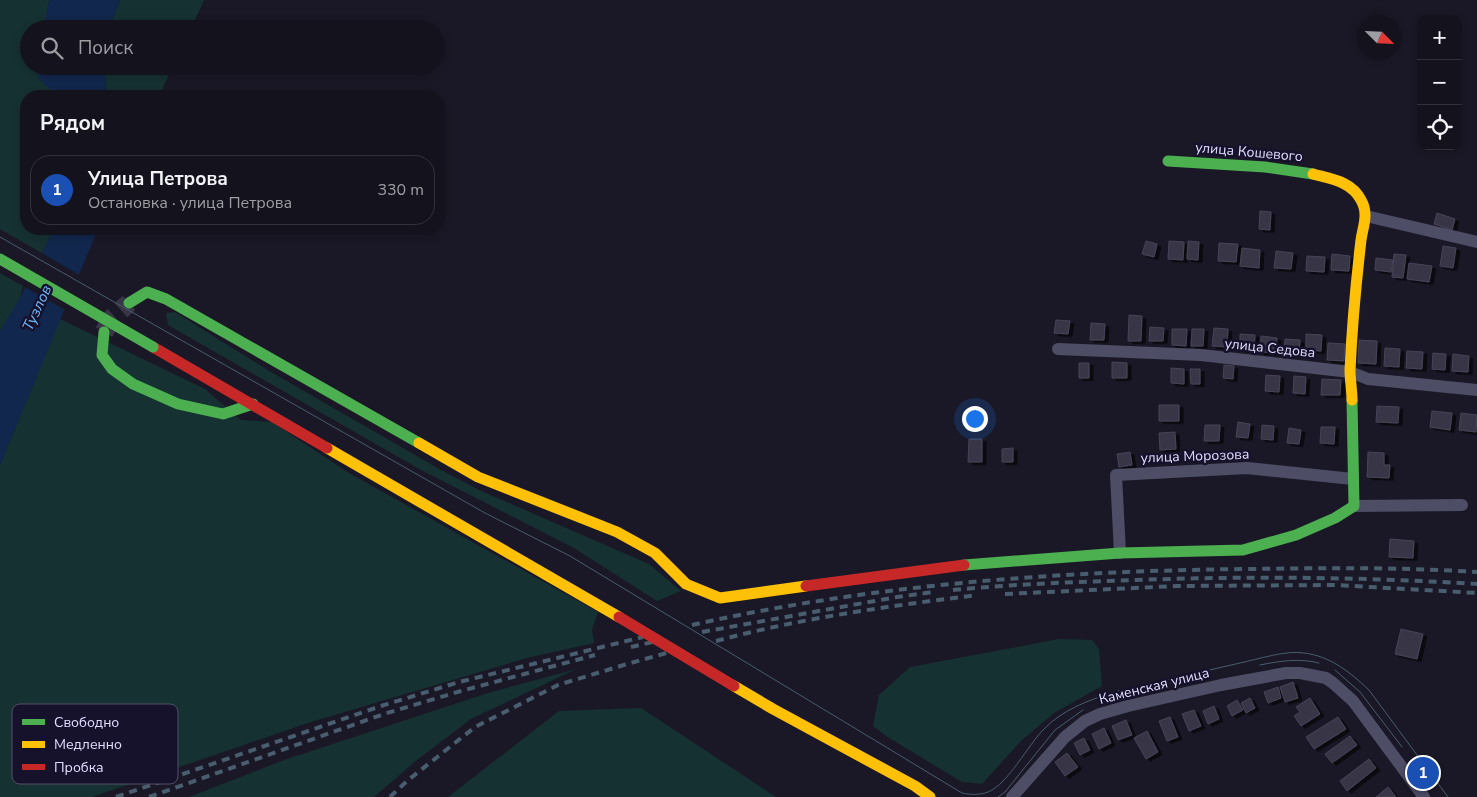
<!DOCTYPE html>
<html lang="ru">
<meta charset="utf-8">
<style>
:root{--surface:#14121c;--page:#1d1b25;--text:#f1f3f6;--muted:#9d9ea3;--line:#33323b;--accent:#b45309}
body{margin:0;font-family:"Nunito Sans",sans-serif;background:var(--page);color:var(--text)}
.controls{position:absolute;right:15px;top:15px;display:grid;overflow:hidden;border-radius:10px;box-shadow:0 2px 8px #0003}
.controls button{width:45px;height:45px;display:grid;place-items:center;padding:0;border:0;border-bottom:1px solid var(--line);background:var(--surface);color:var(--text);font:25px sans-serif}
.compass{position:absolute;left:1357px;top:15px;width:45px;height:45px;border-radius:50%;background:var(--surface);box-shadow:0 2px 8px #0003;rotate:114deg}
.you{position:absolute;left:974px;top:418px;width:18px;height:18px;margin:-12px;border:4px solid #fff;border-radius:50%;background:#1a73e8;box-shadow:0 0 0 8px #1a73e833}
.badge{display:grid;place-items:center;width:32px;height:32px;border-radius:50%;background:var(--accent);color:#fff;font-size:16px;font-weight:700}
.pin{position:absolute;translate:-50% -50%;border:2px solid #fff;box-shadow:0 1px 5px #0006}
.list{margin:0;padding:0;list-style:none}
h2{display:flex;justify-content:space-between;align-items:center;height:65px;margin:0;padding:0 20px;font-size:21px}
h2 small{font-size:16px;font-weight:400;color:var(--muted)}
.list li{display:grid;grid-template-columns:32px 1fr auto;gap:15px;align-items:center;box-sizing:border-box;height:70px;margin:0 10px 10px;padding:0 10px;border:1px solid var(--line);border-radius:20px}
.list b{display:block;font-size:19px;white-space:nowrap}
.list p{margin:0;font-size:16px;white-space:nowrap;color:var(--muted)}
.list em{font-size:16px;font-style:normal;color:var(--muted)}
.icon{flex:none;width:28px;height:28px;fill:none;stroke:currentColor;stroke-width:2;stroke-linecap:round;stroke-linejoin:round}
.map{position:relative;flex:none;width:1477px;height:797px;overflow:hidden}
.search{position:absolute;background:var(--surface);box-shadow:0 2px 8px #0003;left:20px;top:20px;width:425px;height:55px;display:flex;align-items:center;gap:12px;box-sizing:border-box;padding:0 18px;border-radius:28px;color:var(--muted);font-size:19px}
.panel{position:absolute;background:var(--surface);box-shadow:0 2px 8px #0003;left:20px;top:90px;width:425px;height:145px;border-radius:20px}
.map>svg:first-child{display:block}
.green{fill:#163132}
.water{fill:#12274d}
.pier{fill:#1a1826}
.building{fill:#393647;stroke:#474358;filter:url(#shadow)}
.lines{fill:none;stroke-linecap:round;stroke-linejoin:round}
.secondary-tunnel{stroke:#383646;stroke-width:19;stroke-dasharray:19 9;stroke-linecap:butt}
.street{stroke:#4e4d66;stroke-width:12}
.fast{stroke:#4caf50;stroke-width:11}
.slow{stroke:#ffc107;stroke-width:11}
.jam{stroke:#c62828;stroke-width:11}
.tram{stroke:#485d6d;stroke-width:1}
.rail{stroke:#485d6d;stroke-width:4;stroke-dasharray:8 6;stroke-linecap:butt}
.fast-bridge{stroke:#4caf50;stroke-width:11}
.jam-bridge{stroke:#c62828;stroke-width:11}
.labels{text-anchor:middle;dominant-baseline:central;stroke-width:5;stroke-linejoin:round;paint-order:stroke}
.street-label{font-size:14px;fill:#e1ddfe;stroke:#16122c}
.water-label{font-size:15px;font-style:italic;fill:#6ebafc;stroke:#16122c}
.key{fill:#16122c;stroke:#534f6b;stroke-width:1}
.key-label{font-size:14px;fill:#e1ddfe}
</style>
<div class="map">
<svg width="1477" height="797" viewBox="0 0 1477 797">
<defs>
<filter id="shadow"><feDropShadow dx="4" dy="2.5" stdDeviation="0" flood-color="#0009"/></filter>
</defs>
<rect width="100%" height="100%" fill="#1a1826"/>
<path class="green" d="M0,0H49L44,29H29V66H37V69L57,96H26V229H54L42,253L0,229Z
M120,0H204L191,29H109Z
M104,66H173L159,96H107Z
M0,273L23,286L20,298L0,331Z
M175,312L266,369L441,470L479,490L649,564L681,591L657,601L574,548L421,470L168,325L166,313Z
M60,319L205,389L241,420L272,422L349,473L598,612L592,630L594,643L527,658L311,722L92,797H0V465Z
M1059,639L1092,640L1099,649L1102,686L1054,713L1021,741L982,784L962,782L886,736L873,726L879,695L910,667Z
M576,669L471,719L417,760L374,797H189L284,760L488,693Z
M641,708L776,797H448L559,711Z"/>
<path class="water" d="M49,0H120L109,29H44Z
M37,66H104L107,96H57L39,79Z
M54,229H98L0,465V331L20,298Z"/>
<path class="pier" d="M40,252L81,276L67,311L23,286Z"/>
<path class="building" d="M1260,211L1271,212L1270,230L1259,229Z
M1437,213L1455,219L1452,230L1434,224Z
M1146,241L1157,244L1154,257L1142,254Z
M1169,241L1184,242L1183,260L1168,259Z
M1188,241L1199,242L1198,260L1187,259Z
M1219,243L1238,244L1236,262L1218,261Z
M1443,246L1456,248L1453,268L1440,266Z
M1242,248L1260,250L1259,268L1240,266Z
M1276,251L1293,253L1291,269L1274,268Z
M1332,254L1350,256L1349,271L1331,270Z
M1394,254L1406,255L1403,278L1392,277Z
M1307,256L1325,257L1324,272L1306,271Z
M1376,258L1393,260L1391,272L1375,270Z
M1409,263L1432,266L1429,282L1407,279Z
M1129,315L1142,316L1141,341H1128Z
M1056,320L1070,321L1068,334L1054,333Z
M1091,323L1105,324L1104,340H1090Z
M1150,327L1164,328L1163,341H1149Z
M1214,328L1228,329L1227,347L1212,346Z
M1172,329H1187L1186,346L1172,345Z
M1192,329H1204L1203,346H1191Z
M1240,334L1255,335L1254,350L1240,349Z
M1306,334L1322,335L1321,351L1306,350Z
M1261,336L1277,338L1276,353L1260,352Z
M1285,339L1300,340L1299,355L1284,354Z
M1359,340L1377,341L1376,364L1358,363Z
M1328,343L1345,344L1344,361L1327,360Z
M1385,348L1400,349L1399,367L1384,366Z
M1407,351L1423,352L1422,369L1406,368Z
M1433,353L1446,354L1445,370L1432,369Z
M1453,354L1469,356L1468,372L1452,371Z
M1112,362L1127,363V378H1112Z
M1079,363H1089V378H1079Z
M1224,365L1234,366L1233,379L1223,378Z
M1171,368L1184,369V384L1171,383Z
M1190,369H1200V384H1191Z
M1266,375L1280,376L1279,392L1265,391Z
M1294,376L1306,377L1305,394L1293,393Z
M1322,379L1341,380L1340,395H1321Z
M1159,405H1179V421H1159Z
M1377,406L1399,407L1398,423L1376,422Z
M1432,411L1452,413L1450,430L1430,427Z
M1461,413L1477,415L1476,432L1459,430Z
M1238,422L1250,424L1248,438L1236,437Z
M1205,425H1220L1219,441H1204Z
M1262,425L1274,426L1273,440L1261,439Z
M1321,427H1335L1334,444L1320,443Z
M1289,428L1301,430L1299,444L1287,443Z
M1175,432L1176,449L1160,450L1159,433Z
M969,439H982V462H968Z
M1013,448V462H1002V449Z
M1130,452L1132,465L1119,467L1117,454Z
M1368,452L1384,453V465H1390L1389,478L1367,477Z
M1390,539L1414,541L1413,558L1389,557Z
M1401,629L1423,634L1417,659L1395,654Z
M1293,682L1298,698L1285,702L1280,687Z
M1278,687L1281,698L1268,703L1264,692Z
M1250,698L1255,708L1246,713L1241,703Z
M1310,698L1320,714L1301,726L1294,716L1300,712L1296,707Z
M1237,700L1243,710L1232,716L1227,706Z
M1214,706L1219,719L1208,724L1203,711Z
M1194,710L1201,726L1189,731L1182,714Z
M1170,717L1178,737L1167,741L1159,721Z
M1338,717L1346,729L1314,749L1306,737Z
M1126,720L1132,735L1118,740L1112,726Z
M1104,728L1111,743L1099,749L1092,734Z
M1147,731L1158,752L1146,759L1134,738Z
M1350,736L1357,745L1332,763L1325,754Z
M1084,738L1090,750L1080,755L1074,743Z
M1067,753L1078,767L1065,776L1055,762Z
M1369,759L1376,768L1347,791L1340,781Z
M1388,787L1396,797H1376Z"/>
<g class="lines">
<path class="secondary-tunnel" d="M104,332L112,318L129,303"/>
<path class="street" d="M1366,216L1477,242
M1058,349L1201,355L1350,372L1368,379L1477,390
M1354,506L1462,505
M1120,553L1116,475L1247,468L1353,479
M1012,797L1065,737L1085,721L1100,714L1128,706L1221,685L1286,673H1300L1326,678L1333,683L1353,701L1424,797"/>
<path class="fast" d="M1168,161L1265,167L1313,174
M129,303L147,292L166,299L419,443
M104,332L102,355L112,369L133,384L178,404L223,414L253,404
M964,565L1120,553L1243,550L1296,535L1335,518L1354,506L1352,400"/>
<path class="slow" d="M1313,174C1331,179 1351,181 1361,200C1369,214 1363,226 1361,240C1356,283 1352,326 1350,370C1350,380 1352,390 1352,400
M419,443L478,477L617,532L655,553L686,584L720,598L806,586
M327,448L619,617
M734,686L773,709L915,786L930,797"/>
<path class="jam" d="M153,347L327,448
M806,586L964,565"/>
<path class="tram" d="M0,237L485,513L570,556L962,793C971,795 980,795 988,792C1008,784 1028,745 1044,729C1062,710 1089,700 1114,692C1156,682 1198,673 1240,663C1259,659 1286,650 1304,653C1330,656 1350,672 1369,690L1448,797
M1260,665C1279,661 1300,658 1319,663
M1335,670L1360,692L1402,747
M1099,703L1165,688
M998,797L1005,792L1055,730L1083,710"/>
<path class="rail" d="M953,590C1014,584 1075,582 1135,580C1249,576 1363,577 1477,584
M1005,594L1177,586L1335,585L1477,593
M692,625C875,584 1060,571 1247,569C1324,568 1400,567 1477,572
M702,632L897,597L933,592
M716,641C801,618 890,606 977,595
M631,647L653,642
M116,797L381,706L459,682L643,637
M149,797L384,714L461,691L595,655
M390,797L407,781L475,727L558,685L627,664L670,652"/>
<path class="fast-bridge" d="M0,259L153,347"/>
<path class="jam-bridge" d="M619,617L734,686"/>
</g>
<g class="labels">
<g class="street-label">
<text transform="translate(1249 152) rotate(5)">улица Кошевого</text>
<text transform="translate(1270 348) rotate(6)">улица Седова</text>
<text transform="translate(1195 456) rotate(-2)">улица Морозова</text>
<text transform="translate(1154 686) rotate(-14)">Каменская улица</text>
</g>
<g class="water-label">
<text transform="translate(37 308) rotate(-65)">Тузлов</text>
</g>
</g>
<rect x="12" y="704" width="166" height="80" rx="8" class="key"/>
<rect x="22" y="719" width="23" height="6" fill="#4caf50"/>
<rect x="22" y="741" width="23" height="7" fill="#ffc107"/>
<rect x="22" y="764" width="23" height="6" fill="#c62828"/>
<g class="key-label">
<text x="54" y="727">Свободно</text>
<text x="54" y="749">Медленно</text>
<text x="54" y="772">Пробка</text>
</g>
</svg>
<div class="controls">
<button>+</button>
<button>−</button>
<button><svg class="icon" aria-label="locate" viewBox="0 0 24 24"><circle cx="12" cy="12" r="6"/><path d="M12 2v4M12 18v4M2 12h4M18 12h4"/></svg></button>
</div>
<svg class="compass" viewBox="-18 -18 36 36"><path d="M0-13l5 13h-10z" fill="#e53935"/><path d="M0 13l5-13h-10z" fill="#9d9ea3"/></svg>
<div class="you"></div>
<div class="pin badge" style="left:1423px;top:773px;background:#1a4fb4">1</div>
<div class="search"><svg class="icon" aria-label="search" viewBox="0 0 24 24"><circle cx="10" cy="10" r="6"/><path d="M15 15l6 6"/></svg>Поиск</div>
<section class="panel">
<h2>Рядом<small></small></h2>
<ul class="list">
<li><span class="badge" style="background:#1a4fb4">1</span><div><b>Улица Петрова</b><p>Остановка · улица Петрова</p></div><em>330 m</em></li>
</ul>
</section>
</div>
